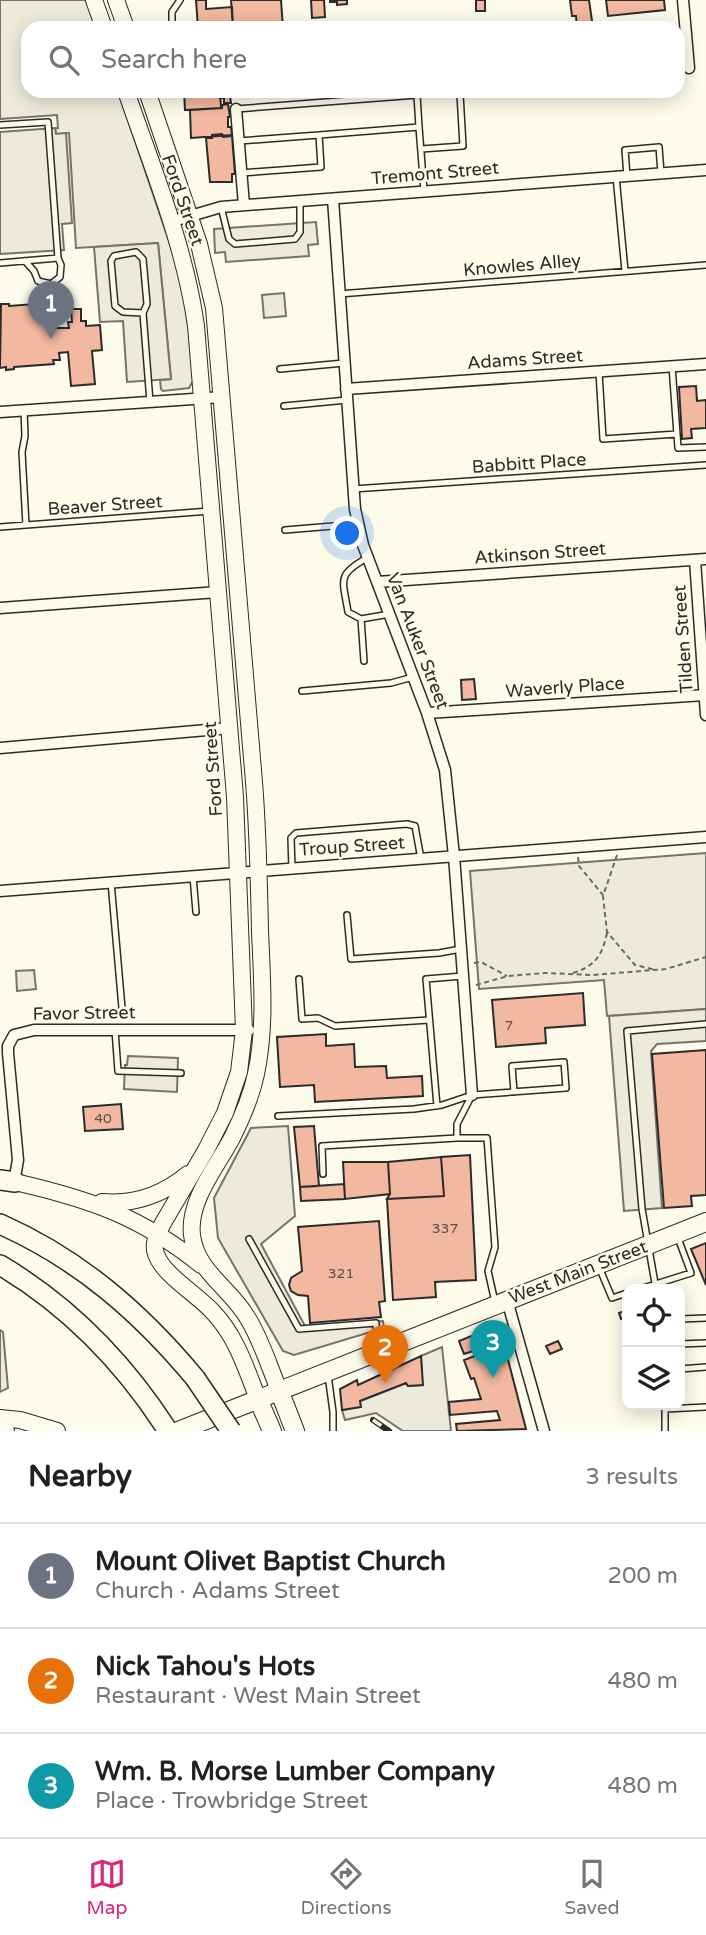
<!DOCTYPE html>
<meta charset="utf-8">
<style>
:root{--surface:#fff;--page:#f6f6f6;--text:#202124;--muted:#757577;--line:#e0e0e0;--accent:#db2777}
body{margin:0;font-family:"Varela Round",sans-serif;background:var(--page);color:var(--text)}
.controls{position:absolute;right:21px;bottom:21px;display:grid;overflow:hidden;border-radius:14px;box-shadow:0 4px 18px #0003}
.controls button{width:63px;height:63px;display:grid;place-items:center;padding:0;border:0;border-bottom:2px solid var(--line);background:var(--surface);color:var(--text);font:35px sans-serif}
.you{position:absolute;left:348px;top:534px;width:24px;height:24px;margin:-18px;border:5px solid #fff;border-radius:50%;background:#1a73e8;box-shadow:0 0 0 10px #1a73e833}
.badge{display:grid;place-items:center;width:46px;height:46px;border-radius:50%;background:var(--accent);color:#fff;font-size:23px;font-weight:700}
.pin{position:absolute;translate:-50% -58px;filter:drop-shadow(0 2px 4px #0008)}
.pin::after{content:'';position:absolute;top:37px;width:24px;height:21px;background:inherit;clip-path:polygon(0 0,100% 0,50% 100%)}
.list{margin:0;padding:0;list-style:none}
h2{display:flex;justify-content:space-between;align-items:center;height:91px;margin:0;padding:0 28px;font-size:30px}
h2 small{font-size:23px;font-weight:400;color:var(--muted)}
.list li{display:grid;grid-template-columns:46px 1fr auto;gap:21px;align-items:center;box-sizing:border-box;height:105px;padding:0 28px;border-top:2px solid var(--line)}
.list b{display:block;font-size:26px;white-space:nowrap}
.list p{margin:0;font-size:23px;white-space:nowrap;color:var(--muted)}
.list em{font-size:23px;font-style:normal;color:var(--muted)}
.icon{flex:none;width:38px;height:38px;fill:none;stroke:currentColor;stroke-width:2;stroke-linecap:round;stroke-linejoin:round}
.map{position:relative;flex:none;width:706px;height:1431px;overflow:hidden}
.search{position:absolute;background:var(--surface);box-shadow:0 4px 18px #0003;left:21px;right:21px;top:21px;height:77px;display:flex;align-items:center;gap:18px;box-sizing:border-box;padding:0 24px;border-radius:21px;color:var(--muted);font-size:26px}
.sheet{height:406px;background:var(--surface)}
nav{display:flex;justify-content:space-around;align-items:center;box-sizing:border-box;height:98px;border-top:2px solid var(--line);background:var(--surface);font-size:19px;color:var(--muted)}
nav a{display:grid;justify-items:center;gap:4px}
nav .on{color:var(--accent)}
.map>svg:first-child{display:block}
.green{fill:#ecebdb;stroke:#74746e;stroke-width:2}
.parking{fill:#eceadb;stroke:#74746e;stroke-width:2}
.building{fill:#f2b8a0;stroke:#2b2b2b;stroke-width:2}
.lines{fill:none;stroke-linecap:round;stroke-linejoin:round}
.service-casing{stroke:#2b2b2b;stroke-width:8}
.minor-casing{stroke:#2b2b2b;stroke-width:13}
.secondary-casing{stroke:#2b2b2b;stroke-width:18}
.primary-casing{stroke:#2b2b2b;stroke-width:20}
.motorway-casing{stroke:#2b2b2b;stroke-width:22}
.path{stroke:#6a6964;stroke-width:2;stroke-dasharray:5 3.5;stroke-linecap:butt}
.service{stroke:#fdfbea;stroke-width:5}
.minor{stroke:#fdfbea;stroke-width:10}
.secondary{stroke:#fdfbea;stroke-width:16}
.primary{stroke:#fdfbea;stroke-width:18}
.motorway{stroke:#fdfbea;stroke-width:19}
.rail-casing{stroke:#2b2b2b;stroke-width:6}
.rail{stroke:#fdfbea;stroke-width:3.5;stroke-dasharray:10;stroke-linecap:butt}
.motorway-bridge-casing{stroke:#2b2b2b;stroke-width:22;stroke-linecap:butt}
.motorway-bridge{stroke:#fdfbea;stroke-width:19}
.labels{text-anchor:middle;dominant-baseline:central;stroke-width:5;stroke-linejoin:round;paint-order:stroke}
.number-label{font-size:14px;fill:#5d4e48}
.street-label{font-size:18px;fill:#2b2b2b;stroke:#fdfbea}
</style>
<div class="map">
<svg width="706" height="1431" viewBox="0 0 706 1431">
<rect width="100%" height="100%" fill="#fdfbea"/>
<path class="green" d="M0,0H87L97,28H28V91H118L176,262L188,312L193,381L189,388L163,391L161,389L160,380L171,379L158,243L76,248L69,133L56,134L55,128H58L57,115L0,119Z
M284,293L286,316L264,318L262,295Z
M706,853V1009L607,1016L604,980L479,989L470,871Z
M34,970L36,989L17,991L16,971Z"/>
<path class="parking" d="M55,128L56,134L66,133L72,223L62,224L64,250L0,254V132Z
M316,222L318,244L308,245L309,256L226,262L225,252L215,253L214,229Z
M158,243L171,379L127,382L123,321L100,322L94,247Z
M706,1009V1041L657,1044L651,1051L662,1208L624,1211L609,1016Z
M128,1056L178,1058L177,1092L124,1089L125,1065H127Z
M288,1126L295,1216L261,1244L305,1326L383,1321L384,1328L294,1355L283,1351L218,1238L214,1198L251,1128Z
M0,1330L3,1332L8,1388L0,1392Z
M442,1347L451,1431H403L376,1413L345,1420L342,1410L360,1407V1401L406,1383L408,1386L422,1385L421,1356Z"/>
<path class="building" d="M196,0H206V9L232,7L233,28H198Z
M231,0H281L283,28H233Z
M311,0H324L325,17L312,18Z
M330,0H347V4L337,5V2H330Z
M476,0H485V11H476Z
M570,0H589L593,28H577L576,16H572Z
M606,0H664L665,10L608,16Z
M668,25V28H650V26Z
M184,91H220L221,108L185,110Z
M220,91H239V94L230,97L231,103H224V98H220Z
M239,91H266V95L240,97Z
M266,91H293V93L266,95Z
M228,104L230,117H228V127H231L232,135L191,138L190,110L222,108V105Z
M222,134L223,137L232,136L235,174H232V182H210L206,138H212V135Z
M49,303L50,307H55L57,328H69L68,322H72L71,309H81V321H86V326L100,325L102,350L92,351L95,384L71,386L68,352L59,353L60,360H53L54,364L14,367V369L6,370V367L0,368L1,304H9V306Z
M696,386L697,401L706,400V428L691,429L692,438L682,439L679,387Z
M474,679L476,699L462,700L461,680Z
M583,993L585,1025L545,1028L546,1043L496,1047L492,1000Z
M326,1034V1046L354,1044L355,1067L386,1066L387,1078L422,1076L423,1096L315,1102L314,1085L280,1087L277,1037Z
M706,1050V1195L691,1196L692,1206L664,1208L652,1054Z
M121,1104L123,1129L85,1131L83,1107Z
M314,1126L319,1186L300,1187L294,1127Z
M470,1155L476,1280L435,1282L436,1297L393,1300L387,1199L444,1196L441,1157Z
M441,1157L444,1196L387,1199L390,1194L388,1162Z
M343,1162H388L390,1194L345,1199Z
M344,1184L345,1199L301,1201L300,1187Z
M379,1221L385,1301L379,1302L381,1317L310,1323L308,1296L298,1295L291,1291L289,1285L291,1278L302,1271L298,1227Z
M706,1243V1285L691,1249Z
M627,1310V1317L621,1319L619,1313Z
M499,1325L526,1429L457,1431L456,1424L500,1420L497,1411L450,1415L449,1402L481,1399L474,1378L471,1379L464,1360L475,1356L473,1351L464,1354L459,1341Z
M558,1341L562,1349L550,1354L546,1346Z
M421,1356L423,1385L408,1386L406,1383L360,1401L361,1407L342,1410L340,1389L357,1380L358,1385Z"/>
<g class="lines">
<g class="service-casing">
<path id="service" d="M172,28V12L180,0
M236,109L417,95L419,127
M0,125L48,122L58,258L0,263
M239,141L319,135
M421,149L463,146L460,94
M241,173L321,167L319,135L419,127L424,191
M616,176L625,271
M627,176L625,150L659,147L661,173
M221,207L229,239L235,244L295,239L300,232V201
M25,261L34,271L38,281L51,284L60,277L61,265L58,258
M339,294L706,265
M143,313L123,312L115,306L111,261L114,256L136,252L143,259L147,304L143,313L150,402
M672,366L678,448L706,447
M280,369L344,363
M599,372L603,439L677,434
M284,406L347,400
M24,410L25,436L22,452L26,525
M353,489L706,465
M0,527L210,511
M285,530L357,524
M367,558C336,575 343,580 348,612L361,619L390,614
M361,619L364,661
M302,691L391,683L413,677
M292,869L291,838L296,833L407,824L415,826L421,859
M193,876L196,912
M111,882L122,1008
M347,915L351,959L439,953L461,949
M299,979L302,1019L318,1018L335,1026L429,1020
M115,1030L118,1071L181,1073
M437,1106L426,979L463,976
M278,1116L414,1109L442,1105L472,1095L566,1088L564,1062L512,1066L514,1092
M457,1138H487L495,1247L488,1271L495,1302
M323,1174L322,1146L457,1138V1124L472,1095
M249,1239L299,1329L376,1323L377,1348
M599,1267L612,1298L627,1293
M640,1289L691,1273L678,1238
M656,1289L642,1209L627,1031L706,1024
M680,1319L706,1318
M680,1344L706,1343
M680,1369L706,1367
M328,1375L333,1412V1431
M665,1405V1431
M665,1409L706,1407"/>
</g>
<g class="minor-casing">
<path id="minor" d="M683,0L689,68
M236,109L244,205
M333,199L355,509L363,545L427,713L445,770L454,856L472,1095
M170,222L221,207L706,170
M346,389L706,364
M0,412L223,397
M695,560L706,715
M377,582L706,559
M0,608L218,592
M427,713L705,695
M0,748L230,728
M0,891L706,837
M14,1182L18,1160L8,1053V1046L14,1035L34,1030H249
M507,1300L544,1431"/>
</g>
<g class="secondary-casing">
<path id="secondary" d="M94,0L104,28
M116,0L126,28
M126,91C152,167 185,246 196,326L235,797L244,1030L239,1072L225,1113L206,1150L163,1223C158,1233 152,1243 156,1254C163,1275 198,1295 213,1312C236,1336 246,1368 258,1399
M147,91L199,244L214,308L254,782C258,831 259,881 260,931C262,979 266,1027 256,1074C251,1097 242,1118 232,1138C216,1168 188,1201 192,1235C196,1271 230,1288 247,1317C261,1339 269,1366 279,1390
M15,1182C89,1199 140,1216 201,1265
M102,1202C134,1205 164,1194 188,1174
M0,1418L20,1420L57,1431
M0,1429L6,1431"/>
</g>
<g class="primary-casing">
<path id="primary" d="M279,1390L295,1431
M258,1399L272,1431
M178,1431L706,1222"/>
</g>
<g class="motorway-casing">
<path id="motorway" d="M0,1180L15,1182
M0,1224C79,1259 140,1312 195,1378
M0,1265C69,1306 125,1364 168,1431"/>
</g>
<path class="path" d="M617,855L603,896L607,932L635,965L656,970
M578,857L579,866L603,895
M474,963L481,962L507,976
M573,973C595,966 602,956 607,933
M476,985L508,976L545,973L593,975L666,969L706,957"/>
<use href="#service" class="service"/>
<use href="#minor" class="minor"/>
<use href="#secondary" class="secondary"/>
<use href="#primary" class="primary"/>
<use href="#motorway" class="motorway"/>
<g class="rail-casing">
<path id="rail" d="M373,1420L389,1431"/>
</g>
<use href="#rail" class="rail"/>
<g class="motorway-bridge-casing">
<path id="motorway-bridge" d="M195,1378L231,1431"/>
</g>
<use href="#motorway-bridge" class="motorway-bridge"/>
</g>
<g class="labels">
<g class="number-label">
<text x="509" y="1025">7</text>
<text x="103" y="1118">40</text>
<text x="445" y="1228">337</text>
<text x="341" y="1273">321</text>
</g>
<g class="street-label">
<text transform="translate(435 173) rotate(-5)">Tremont Street</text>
<text transform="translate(183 200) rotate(71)">Ford Street</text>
<text transform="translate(522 265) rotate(-5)">Knowles Alley</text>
<text transform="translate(525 359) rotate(-4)">Adams Street</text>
<text transform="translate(529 463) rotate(-4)">Babbitt Place</text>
<text transform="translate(105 505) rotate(-4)">Beaver Street</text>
<text transform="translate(540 553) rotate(-4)">Atkinson Street</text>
<text transform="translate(683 639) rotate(-94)">Tilden Street</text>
<text transform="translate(418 641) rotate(69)">Van Auker Street</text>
<text transform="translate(565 687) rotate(-4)">Waverly Place</text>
<text transform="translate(213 769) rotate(-94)">Ford Street</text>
<text transform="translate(352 846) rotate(-4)">Troup Street</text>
<text transform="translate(84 1013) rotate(-1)">Favor Street</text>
<text transform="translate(578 1272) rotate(-21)">West Main Street</text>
</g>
</g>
</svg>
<div class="controls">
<button><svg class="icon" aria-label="locate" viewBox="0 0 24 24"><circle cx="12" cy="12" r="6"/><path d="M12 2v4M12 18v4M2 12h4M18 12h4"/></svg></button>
<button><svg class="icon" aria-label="layers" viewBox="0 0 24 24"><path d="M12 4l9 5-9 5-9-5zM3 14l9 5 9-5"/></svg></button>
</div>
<div class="you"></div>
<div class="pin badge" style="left:51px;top:339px;background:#6b7280">1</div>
<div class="pin badge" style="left:385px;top:1383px;background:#e8710a">2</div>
<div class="pin badge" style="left:493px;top:1378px;background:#0f9aa8">3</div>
<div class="search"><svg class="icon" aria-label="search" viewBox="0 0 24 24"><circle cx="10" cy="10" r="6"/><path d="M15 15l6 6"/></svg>Search here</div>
</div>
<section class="sheet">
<h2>Nearby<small>3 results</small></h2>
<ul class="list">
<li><span class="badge" style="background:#6b7280">1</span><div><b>Mount Olivet Baptist Church</b><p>Church · Adams Street</p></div><em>200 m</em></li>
<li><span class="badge" style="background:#e8710a">2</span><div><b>Nick Tahou's Hots</b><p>Restaurant · West Main Street</p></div><em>480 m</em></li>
<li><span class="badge" style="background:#0f9aa8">3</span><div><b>Wm. B. Morse Lumber Company</b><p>Place · Trowbridge Street</p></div><em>480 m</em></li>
</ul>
</section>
<nav>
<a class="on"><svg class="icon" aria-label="map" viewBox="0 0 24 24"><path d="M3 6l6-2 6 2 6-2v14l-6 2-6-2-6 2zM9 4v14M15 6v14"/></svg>Map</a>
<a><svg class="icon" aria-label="directions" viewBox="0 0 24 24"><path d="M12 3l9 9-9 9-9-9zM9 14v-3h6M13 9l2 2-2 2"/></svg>Directions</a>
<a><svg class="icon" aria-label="saved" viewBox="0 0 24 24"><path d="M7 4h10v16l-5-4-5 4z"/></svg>Saved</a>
</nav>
